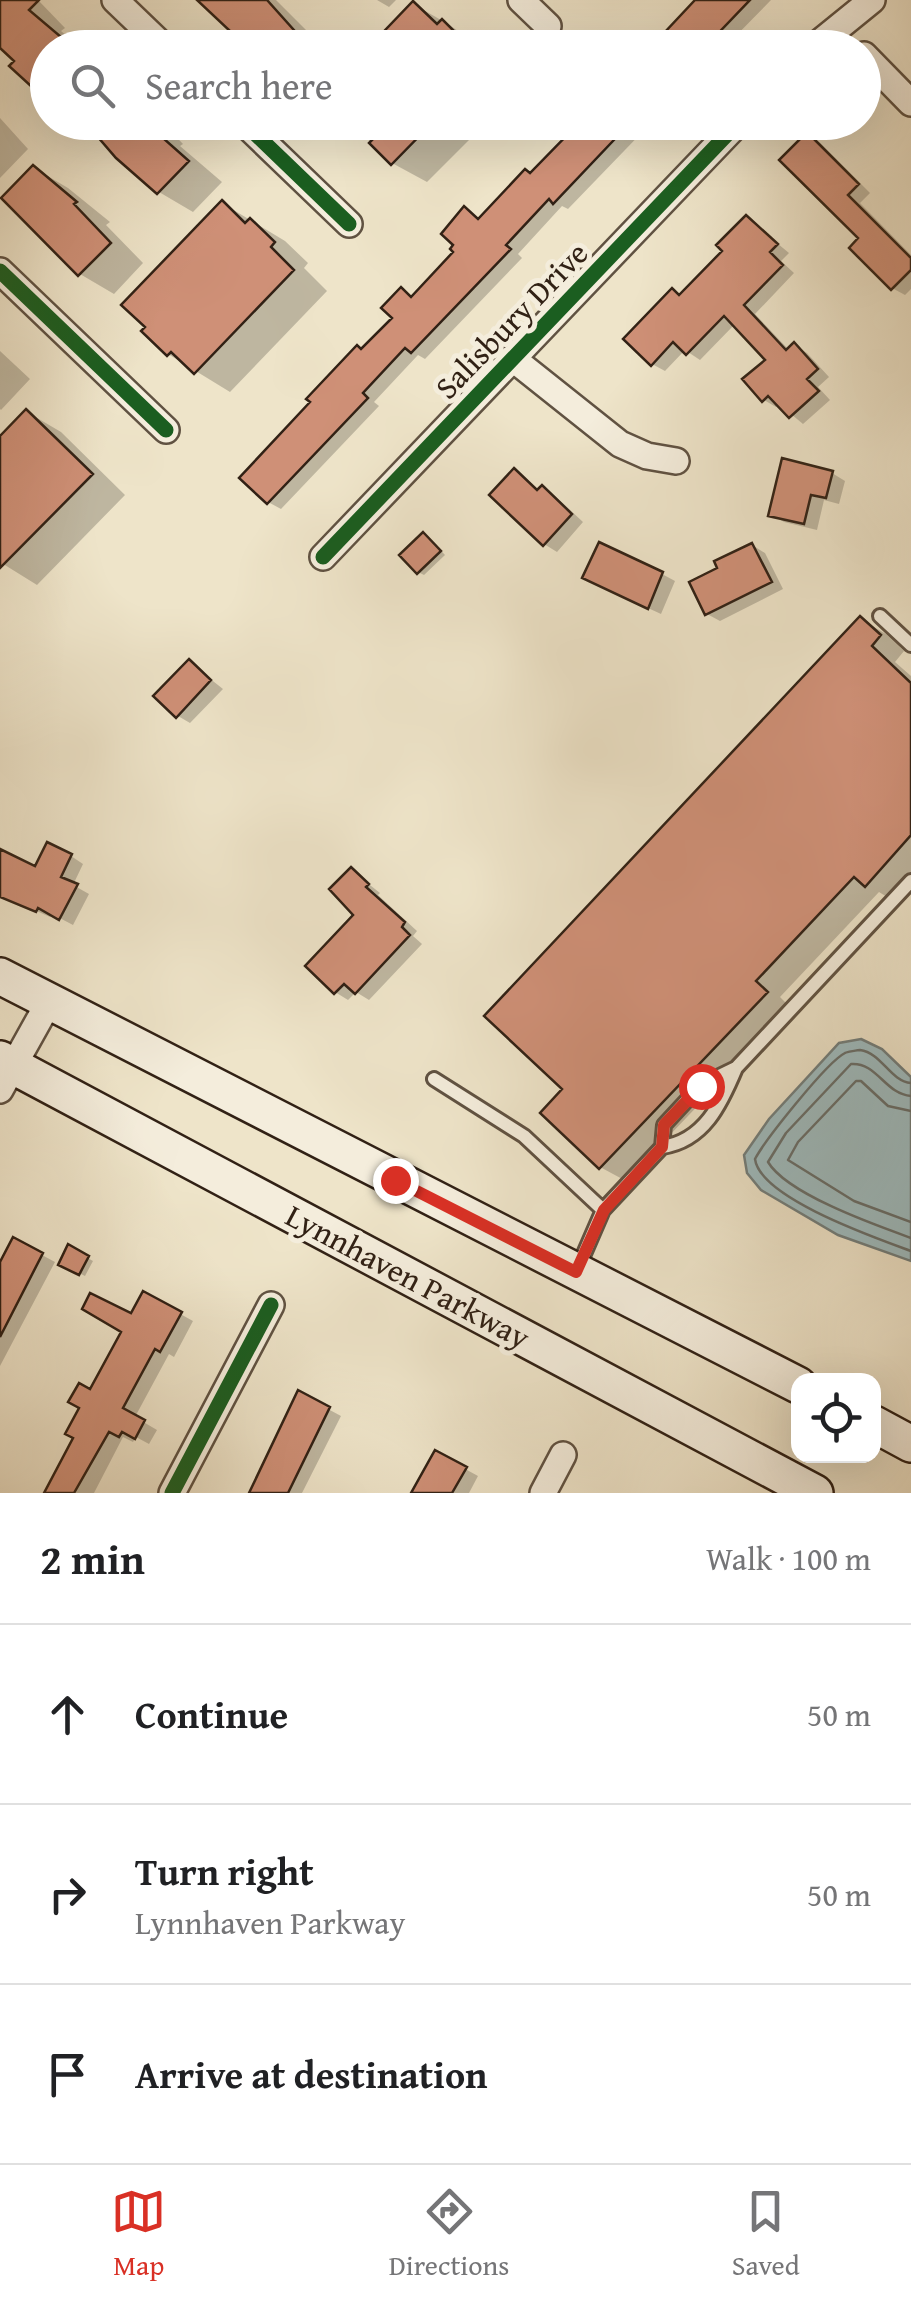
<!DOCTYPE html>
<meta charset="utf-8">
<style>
:root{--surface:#fff;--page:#f6f6f6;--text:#202124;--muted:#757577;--line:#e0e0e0;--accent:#d93025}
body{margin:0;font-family:"Gentium Book Plus",serif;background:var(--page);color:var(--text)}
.controls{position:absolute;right:30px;bottom:30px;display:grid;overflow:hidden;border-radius:20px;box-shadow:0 10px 40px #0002}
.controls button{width:90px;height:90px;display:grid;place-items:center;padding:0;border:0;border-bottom:2px solid var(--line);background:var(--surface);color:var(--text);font:50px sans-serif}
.stop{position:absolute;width:30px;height:30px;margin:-22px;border:8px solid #d93025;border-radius:50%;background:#fff}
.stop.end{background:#d93025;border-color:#fff;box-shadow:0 2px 10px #0008}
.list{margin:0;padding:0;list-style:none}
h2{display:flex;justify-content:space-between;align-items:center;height:130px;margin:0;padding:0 40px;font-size:42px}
h2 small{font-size:32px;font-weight:400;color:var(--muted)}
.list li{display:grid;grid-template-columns:65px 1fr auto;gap:30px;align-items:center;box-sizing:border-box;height:180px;padding:0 40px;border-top:2px solid var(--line)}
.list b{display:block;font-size:38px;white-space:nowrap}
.list p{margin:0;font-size:32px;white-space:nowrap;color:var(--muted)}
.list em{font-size:32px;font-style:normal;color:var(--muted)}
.icon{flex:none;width:55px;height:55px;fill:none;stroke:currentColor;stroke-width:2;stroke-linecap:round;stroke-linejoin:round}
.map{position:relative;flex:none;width:911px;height:1493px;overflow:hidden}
.search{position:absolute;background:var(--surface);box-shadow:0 10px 40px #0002;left:30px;right:30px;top:30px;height:110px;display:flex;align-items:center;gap:25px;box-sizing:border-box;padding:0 35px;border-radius:55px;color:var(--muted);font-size:38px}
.sheet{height:670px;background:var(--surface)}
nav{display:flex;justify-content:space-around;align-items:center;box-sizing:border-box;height:140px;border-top:2px solid var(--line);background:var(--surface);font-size:28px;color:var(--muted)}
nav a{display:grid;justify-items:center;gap:5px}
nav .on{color:var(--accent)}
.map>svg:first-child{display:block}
.water{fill:#9ebcc0;stroke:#727e7c;stroke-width:2.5}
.shadow{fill:#0003}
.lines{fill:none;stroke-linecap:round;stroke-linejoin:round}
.shore{stroke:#686e6a;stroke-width:2.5}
.building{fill:#cf9077;stroke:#312115;stroke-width:2.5}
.lane-casing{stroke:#605242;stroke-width:18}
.street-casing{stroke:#605242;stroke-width:30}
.secondary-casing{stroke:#312115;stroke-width:40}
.lane{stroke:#f4eddc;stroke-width:12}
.street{stroke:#f4eddc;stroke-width:25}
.secondary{stroke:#f4eddc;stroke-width:35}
.cycleway-casing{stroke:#f4eddc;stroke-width:21}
.cycleway{stroke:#1b5e20;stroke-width:15}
.route{stroke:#d93025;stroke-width:12}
.labels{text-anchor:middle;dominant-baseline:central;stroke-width:10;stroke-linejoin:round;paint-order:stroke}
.street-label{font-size:32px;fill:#312115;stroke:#f4eddc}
</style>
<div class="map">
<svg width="911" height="1493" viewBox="0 0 911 1493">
<rect width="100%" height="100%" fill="#eee4c9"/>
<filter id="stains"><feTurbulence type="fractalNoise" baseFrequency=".002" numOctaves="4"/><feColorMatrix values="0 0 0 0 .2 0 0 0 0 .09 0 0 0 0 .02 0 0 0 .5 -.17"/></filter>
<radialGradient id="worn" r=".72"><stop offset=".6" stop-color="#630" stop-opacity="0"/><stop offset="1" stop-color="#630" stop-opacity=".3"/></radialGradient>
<path class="water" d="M861,1039L882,1049L911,1077V1261L838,1235L761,1190L747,1173L744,1155L769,1119L839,1043Z"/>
<path class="shadow" d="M0,0H38L65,28L61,31L81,48H48V93L33,85L17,61L0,45Z
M201,0H276L324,48H252Z
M377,0H396L389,7Z
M699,0H771L724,48H653Z
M413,4L448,24L482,48H378Z
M0,118L28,149L0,178Z
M87,122H162L183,144L180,146L222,182L193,212L159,192L117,156Z
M350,122H487L427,182L392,163Z
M582,122H652L568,209L562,206L518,254L522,258L425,359L418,355L374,402L379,406L281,509L268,502L363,351L396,318L401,291L413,298L456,252L465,210L481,220L532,175Z
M807,135L820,143L870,193L860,203L911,255V289L905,295L892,288Z
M34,168L68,188L110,222L106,225L143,263L114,294L80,274L5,198Z
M222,203L285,241L308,263L304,268L327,291L230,392L168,354Z
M747,218L789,253L781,261L794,273L755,314L789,350L794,345L807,353L829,377L818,387L830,400L803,424L779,404L776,407L764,400L769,360L735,324L700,360L685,350L665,371L652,364L681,296L725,250Z
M0,351L30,379L1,410L0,409Z
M27,412L61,432L125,495L37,585L0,562V440Z
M514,471L540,491L542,488L555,496L583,522L557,552L544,544Z
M832,473L845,481L839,504L824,500L817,530L784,522L771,514Z
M429,538L445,555L424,575L418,572Z
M752,545L765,553L783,589L720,621L707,614L720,569Z
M662,574L675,581L661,614L598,585Z
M860,619L886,634L904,651L895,662L911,676V879L892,900L879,892L780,997L791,1008L626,1181L600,1167L565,1089Z
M189,662L223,689L190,723L178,716Z
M71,856L83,864L73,885L89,894L73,925L52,914L50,917L1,895L0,859L36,870Z
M351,870L380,893L378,895L417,931L413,936L422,944L369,1000L356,992L348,1000L335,992L357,915Z
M14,1240L55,1262L0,1366V1267Z
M70,1248L93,1261L85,1276L61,1264Z
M144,1294L193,1321L174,1357L169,1354L135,1417L157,1430L149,1444L136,1437L133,1442L123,1437L94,1493H47L76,1437L91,1393Z
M300,1394L341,1416L302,1493H251Z
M436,1453L478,1476L469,1493H415Z"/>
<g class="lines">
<path class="shore" d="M911,1083C890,1081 882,1053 860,1050C859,1050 846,1052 845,1053C827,1062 765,1140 755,1159C760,1198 876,1238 911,1251
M911,1096C885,1094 877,1062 851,1064L786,1133L768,1162C787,1194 875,1225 911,1238
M911,1111L888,1106L861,1081H856L798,1142L788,1160L854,1201L911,1222"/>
</g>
<path class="building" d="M0,0H39L29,10L74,48H48V71L32,87L9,66L14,61L0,48Z
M197,0H267L310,48H248Z
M695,0H750L704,48H650Z
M413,1L437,24L442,19L471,48H368Z
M85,122H145L189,161L157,194L116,158Z
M367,122H433L391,165L369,143L378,134Z
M631,122L553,204L549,199L506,245L511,249L411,353L405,348L363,393L368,398L267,504L239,478L310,402L306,399L357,345L361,349L392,318L381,308L401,287L411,297L453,252L450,249L453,245L441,234L464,206L478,219L525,169L530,173L578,124Z
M807,132L859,184L848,195L911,258V270L891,290L849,248L858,238L779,160Z
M33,165L77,202L74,204L111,243L78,276L1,198Z
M222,200L245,223L250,218L275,242L271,247L294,270L194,374L171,352L167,356L141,331L145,327L121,305Z
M746,215L778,244L770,252L783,265L744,305L786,350L794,342L818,369L807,379L819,391L789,418L768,396L762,402L742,379L765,360L724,316L686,355L673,342L651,366L623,339L672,288L679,295L722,251L716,245Z
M26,409L93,474L0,568V436Z
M782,458L833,471L826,498L811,495L804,524L768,516Z
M514,468L537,490L542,485L572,514L543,546L489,495Z
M423,532L441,551L417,574L399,555Z
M599,542L663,572L648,609L582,578Z
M752,543L772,582L705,615L689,582L717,568L714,561Z
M860,616L881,635L872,646L911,683V835L865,887L854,877L756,981L768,992L599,1169L540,1113L562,1089L484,1016Z
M189,659L211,680L176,718L153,696Z
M47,842L72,854L61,877L78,884L59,920L38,908L36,912L0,897V849L35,866Z
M351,867L369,884L366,887L405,922L402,927L410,935L355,994L344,984L334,994L305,966L353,915L329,889Z
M13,1237L43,1253L0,1337V1262Z
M68,1244L89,1256L79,1275L58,1265Z
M143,1291L182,1312L160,1352L155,1349L123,1408L145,1420L135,1439L122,1432L119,1437L109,1432L74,1493H44L73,1438L65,1434L79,1408L68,1402L79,1383L90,1389L121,1332L82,1309L90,1293L131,1313Z
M298,1390L330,1407L288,1493H249Z
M435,1450L467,1467L452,1493H411Z"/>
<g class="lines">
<g class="lane-casing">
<path id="lane" d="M880,616L911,645
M434,1079L524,1136L603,1210
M662,1147C704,1141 721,1104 736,1068L911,881
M577,1270L603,1210L662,1147L664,1125L701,1085L736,1068"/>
</g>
<g class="street-casing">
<path id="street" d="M115,0L165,48
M521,0L548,26
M813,48L872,0
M864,55L911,103
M243,122L349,224
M0,271L166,430
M512,358L620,444L647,456L676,461
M323,557L739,122
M0,1090L49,1002
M172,1493L271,1305
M543,1493L563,1455"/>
</g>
<g class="secondary-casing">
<path id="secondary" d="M0,976L798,1385
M0,1059L815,1493
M874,1424L911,1444"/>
</g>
<use href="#lane" class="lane"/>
<use href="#street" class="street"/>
<use href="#secondary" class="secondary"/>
<g class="cycleway-casing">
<path id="cycleway" d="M243,122L349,224
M0,271L166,430
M323,557L739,122
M172,1493L271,1305"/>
</g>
<use href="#cycleway" class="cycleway"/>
</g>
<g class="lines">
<path class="route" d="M395,1180L576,1272L604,1210L662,1147L664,1125L701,1086"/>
</g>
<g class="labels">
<g class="street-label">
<text transform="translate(511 320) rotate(-46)">Salisbury Drive</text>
<text transform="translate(408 1276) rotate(28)">Lynnhaven Parkway</text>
</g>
</g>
<rect width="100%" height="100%" filter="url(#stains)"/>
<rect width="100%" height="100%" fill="url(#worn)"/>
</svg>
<div class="controls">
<button><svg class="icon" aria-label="locate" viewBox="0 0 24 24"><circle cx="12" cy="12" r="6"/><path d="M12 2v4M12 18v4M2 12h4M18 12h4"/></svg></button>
</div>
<div class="stop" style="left:701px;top:1086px"></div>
<div class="stop end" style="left:395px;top:1180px"></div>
<div class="search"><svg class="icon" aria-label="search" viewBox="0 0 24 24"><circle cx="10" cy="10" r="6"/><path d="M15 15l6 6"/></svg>Search here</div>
</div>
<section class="sheet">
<h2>2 min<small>Walk · 100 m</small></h2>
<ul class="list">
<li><svg class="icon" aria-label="ahead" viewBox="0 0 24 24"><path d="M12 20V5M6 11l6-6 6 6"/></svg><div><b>Continue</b></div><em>50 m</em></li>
<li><svg class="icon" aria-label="right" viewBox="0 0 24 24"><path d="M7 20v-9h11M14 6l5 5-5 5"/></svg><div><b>Turn right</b><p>Lynnhaven Parkway</p></div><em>50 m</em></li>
<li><svg class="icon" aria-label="arrive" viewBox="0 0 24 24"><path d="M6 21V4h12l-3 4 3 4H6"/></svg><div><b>Arrive at destination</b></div></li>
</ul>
</section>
<nav>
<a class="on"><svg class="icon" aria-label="map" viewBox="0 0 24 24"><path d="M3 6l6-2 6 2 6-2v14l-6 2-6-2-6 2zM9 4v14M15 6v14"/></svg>Map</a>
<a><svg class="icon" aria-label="directions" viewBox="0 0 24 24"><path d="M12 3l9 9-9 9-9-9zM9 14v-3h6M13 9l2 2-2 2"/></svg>Directions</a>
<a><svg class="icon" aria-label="saved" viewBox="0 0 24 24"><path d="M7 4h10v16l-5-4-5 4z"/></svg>Saved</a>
</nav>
